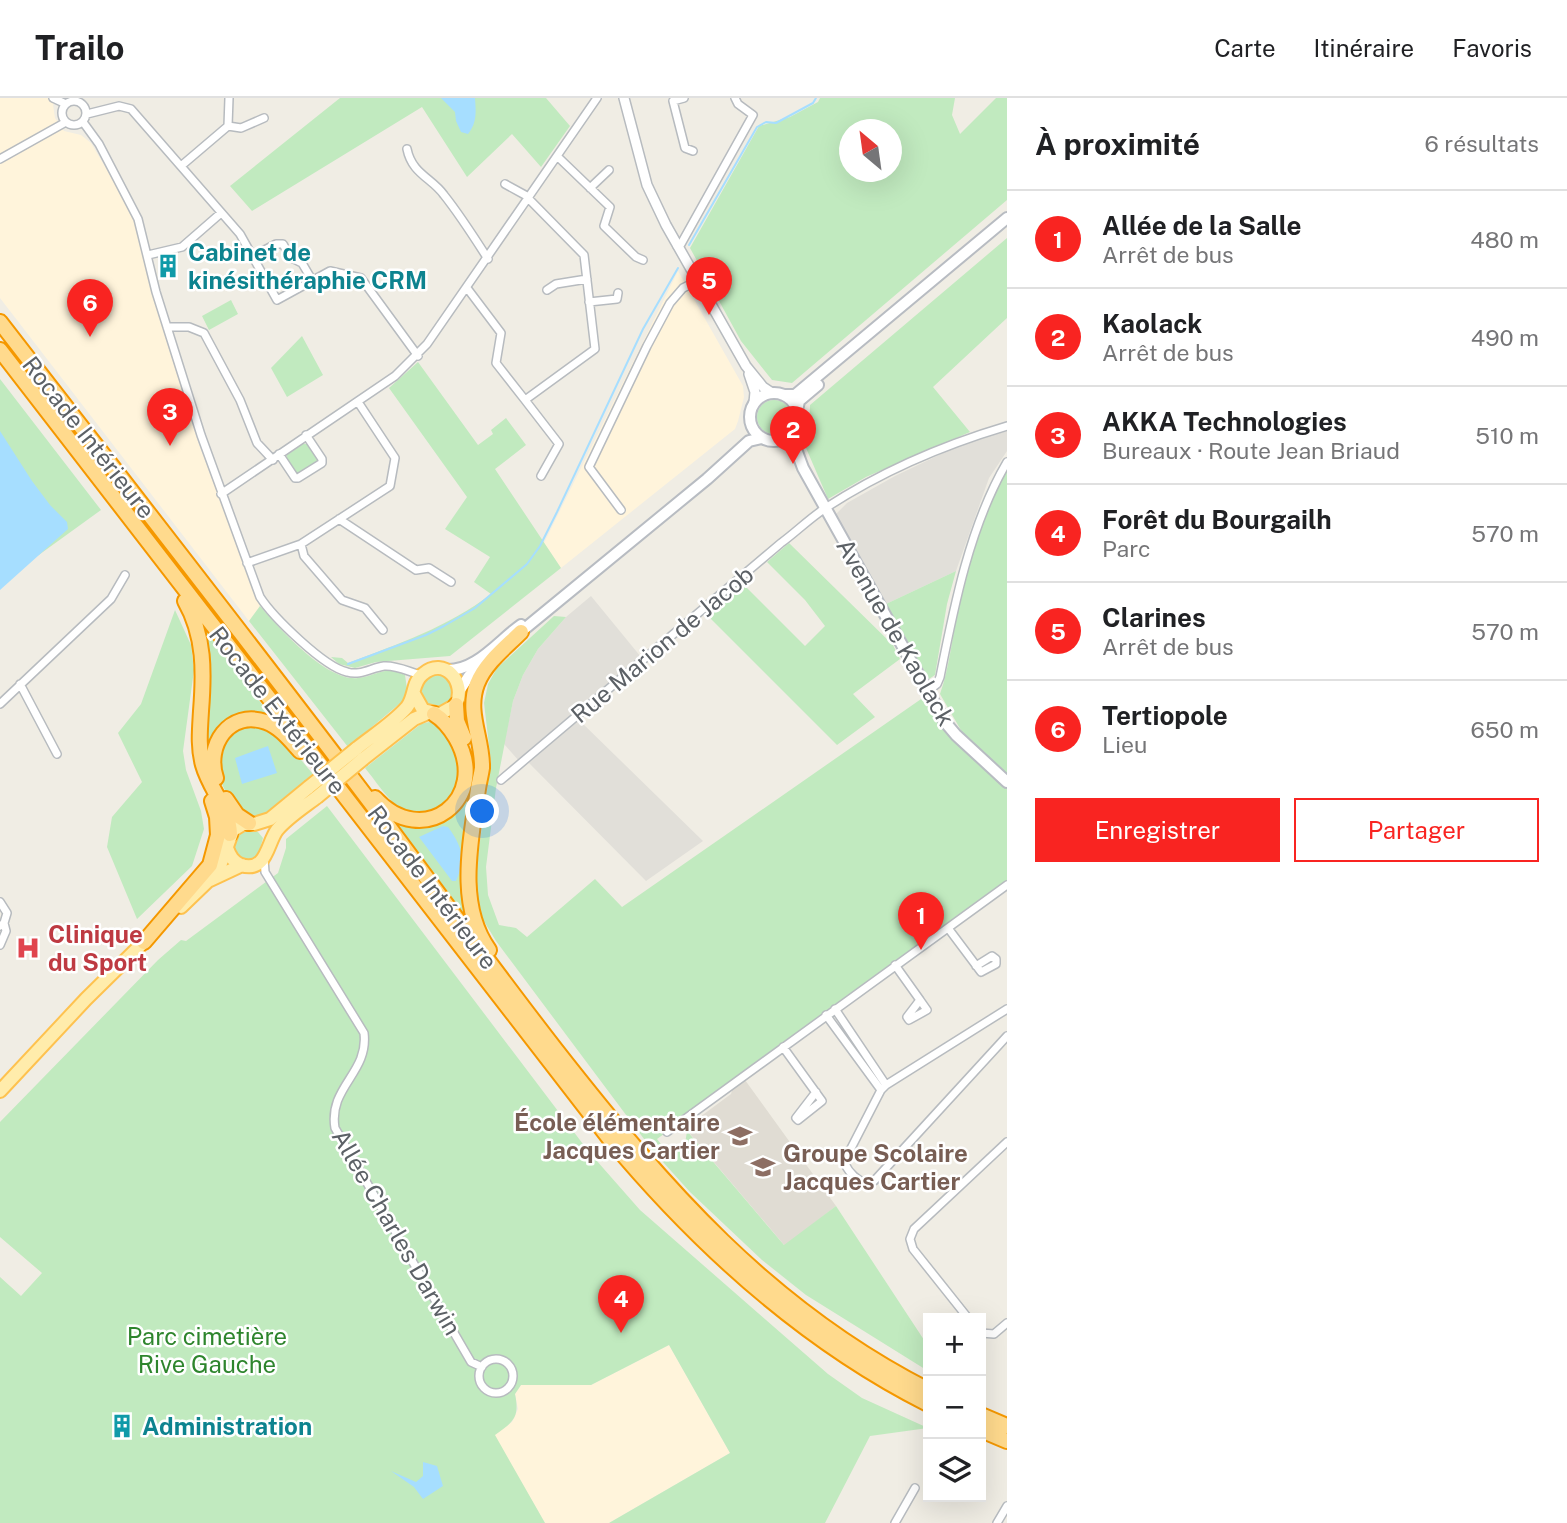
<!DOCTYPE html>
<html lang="fr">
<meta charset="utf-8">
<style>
:root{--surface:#fff;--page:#f6f6f6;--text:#202124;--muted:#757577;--line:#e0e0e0;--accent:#f92421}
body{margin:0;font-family:"Public Sans",sans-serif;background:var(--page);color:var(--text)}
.controls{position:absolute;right:21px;bottom:21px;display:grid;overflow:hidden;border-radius:0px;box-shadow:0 7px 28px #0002}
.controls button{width:63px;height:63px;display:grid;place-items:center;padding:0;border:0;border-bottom:2px solid var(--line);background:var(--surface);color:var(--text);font:35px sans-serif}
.compass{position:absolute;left:839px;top:21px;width:63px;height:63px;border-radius:50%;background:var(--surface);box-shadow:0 7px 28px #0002;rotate:331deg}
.you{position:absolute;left:483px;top:714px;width:24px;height:24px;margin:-18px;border:5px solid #fff;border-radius:50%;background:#1a73e8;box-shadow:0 0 0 10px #1a73e833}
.badge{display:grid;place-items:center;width:46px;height:46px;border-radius:50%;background:var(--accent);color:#fff;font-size:23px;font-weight:700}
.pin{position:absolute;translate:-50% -58px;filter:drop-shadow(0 2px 4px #0008)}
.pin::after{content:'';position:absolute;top:37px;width:24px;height:21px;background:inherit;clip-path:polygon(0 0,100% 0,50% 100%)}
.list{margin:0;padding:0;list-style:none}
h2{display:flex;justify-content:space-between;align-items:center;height:91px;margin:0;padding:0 28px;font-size:30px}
h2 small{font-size:23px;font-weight:400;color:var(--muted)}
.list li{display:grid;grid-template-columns:46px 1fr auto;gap:21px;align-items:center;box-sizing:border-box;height:98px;padding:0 28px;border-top:2px solid var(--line)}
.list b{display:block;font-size:26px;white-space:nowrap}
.list p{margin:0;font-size:23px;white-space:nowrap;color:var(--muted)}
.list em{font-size:23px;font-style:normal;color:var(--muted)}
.actions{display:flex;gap:14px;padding:21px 28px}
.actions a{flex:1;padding:16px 0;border:2px solid var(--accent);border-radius:0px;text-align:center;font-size:24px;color:var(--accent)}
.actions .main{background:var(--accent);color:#fff}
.icon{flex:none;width:38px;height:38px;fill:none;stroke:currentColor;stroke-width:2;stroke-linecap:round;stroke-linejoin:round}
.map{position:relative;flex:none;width:1007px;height:1425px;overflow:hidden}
header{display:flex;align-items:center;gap:42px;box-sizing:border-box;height:98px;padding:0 35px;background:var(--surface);border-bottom:2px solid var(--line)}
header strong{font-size:33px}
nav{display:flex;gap:38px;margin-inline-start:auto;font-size:24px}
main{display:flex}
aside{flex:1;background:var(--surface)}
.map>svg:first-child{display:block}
.commercial{fill:#fff4db}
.industrial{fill:#e1dfd9}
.education{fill:#e0dcd3}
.green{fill:#c1eabf;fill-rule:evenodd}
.water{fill:#a6deff}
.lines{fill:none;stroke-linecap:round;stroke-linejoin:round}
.stream{stroke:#a6deff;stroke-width:2}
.minor-casing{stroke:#b7bbbf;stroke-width:10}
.tertiary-casing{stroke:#b7bbbf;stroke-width:12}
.secondary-casing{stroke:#b8bcc2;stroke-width:14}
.primary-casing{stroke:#fec24f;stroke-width:16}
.motorway-casing{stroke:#f59800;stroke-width:18}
.minor{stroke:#fff;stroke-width:7}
.tertiary{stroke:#fff;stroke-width:9}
.secondary{stroke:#fff;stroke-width:10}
.primary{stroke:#ffecab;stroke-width:12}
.motorway{stroke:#ffda8d;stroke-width:14}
.primary-bridge-casing{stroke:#fec24f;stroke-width:16;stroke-linecap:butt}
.primary-bridge{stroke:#ffecab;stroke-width:12}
.labels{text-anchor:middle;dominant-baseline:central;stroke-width:5;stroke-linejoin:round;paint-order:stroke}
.culture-label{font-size:24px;font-weight:bold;fill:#0d838f;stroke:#fff;text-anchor:start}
.street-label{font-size:24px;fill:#5c6166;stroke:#fff}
.health-label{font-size:24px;font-weight:bold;fill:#be3a42;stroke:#fff;text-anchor:start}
.education-label{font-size:24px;font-weight:bold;fill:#785e54;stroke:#fff;text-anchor:end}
.park-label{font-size:24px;fill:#2e852d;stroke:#fff}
</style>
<header>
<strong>Trailo</strong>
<nav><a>Carte</a><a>Itinéraire</a><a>Favoris</a></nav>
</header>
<main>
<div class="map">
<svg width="1007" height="1425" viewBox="0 0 1007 1425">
<rect width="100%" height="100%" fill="#f0ede4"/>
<path class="commercial" d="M0,0H59L53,7L55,20L64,33L81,37L91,45L117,89L137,130L164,235L198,344L260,508L249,523L0,200Z
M678,173L743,288L744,299L738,323L735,331L561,470L544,445Z
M669,1247L730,1355L609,1425H545L494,1337L512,1324L518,1311L515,1296L521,1287H591Z"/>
<path class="industrial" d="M1007,333V353L989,380L956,473L886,506L836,416L847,405L895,378L962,346Z
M591,498L641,559L519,663L504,646L513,603L523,577L538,551L566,519Z
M579,622L703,743L646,783L529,665Z"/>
<path class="education" d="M745,982L836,1108L785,1148L685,1030L731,996L733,989Z"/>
<path class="green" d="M340,0H546L570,28L541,69L512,36L467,79L422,9L252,113L230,88Z
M820,0H955L952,17L960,36L996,0H1007V102L792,285L772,282L741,243L690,150L759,28L790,19L818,4ZM850,32H892V74H850Z
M1007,140V220L933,289L970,334L866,379L828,401L803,343L809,333L810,307Z
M231,202L238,216L209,232L202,218Z
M302,238L323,277L287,299L271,270Z
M418,264L478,347L493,336L491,332L506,320L526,347L495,371L561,470L450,558L376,564L355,570L339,566L331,559L342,560L348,565C398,546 448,529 491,496L474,484L490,459L445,431L467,399L389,290Z
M0,281L101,412L0,485Z
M757 319a17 17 0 1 1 34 0a17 17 0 1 1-34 0Z
M303,346H308L319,362L318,364L295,377L286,363L287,357Z
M1007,372V676L962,634L940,596C949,570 952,542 957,516C966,470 983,411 1007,372Z
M789,445L893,547L900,561L853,596L875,619L837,647L705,515L742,485L805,548L825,528L805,502L767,464Z
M956,473L947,506L935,577L929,581L886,506Z
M260,508C279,530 327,584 358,580C378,578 383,567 405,577L407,591L404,602L348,649L249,523Z
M175,512L191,547L194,572L183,653L186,672L201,713L204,731L192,768L137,821L107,749L112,719L142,684L118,635L141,606Z
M554,518L566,519L538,551L523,577L513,603L496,690L486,769L488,797L499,827L516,830L527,839L595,781L622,809L924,599L956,637L1007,684V787L657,1041L664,1050L681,1051L685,1046L687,1033L784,1147L836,1108L928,1248V1273L806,1197L762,1162L690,1094L653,1053L496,843L479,815L475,779L491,664L484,605L488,586L497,570Z
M197,520L276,625L239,620L207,668Z
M420 593a17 17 0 1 1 34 0a17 17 0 1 1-34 0Z
M433,623C443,628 448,639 452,649C457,659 461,668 459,680C455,707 420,728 397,708C385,698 375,682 365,670L421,626Z
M243,627C281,628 290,650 313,676L262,718C240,722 221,692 218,672C217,662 222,648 225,638Z
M471,663L473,685L470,825L387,716L442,721Z
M327,708L589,1054L640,1112L828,1276L862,1300L928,1330L870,1338L825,1425H609L730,1355L669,1247L591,1287H521L515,1296C520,1320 513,1324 495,1337L545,1425H0V1179L21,1198L42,1175L0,1139V1024L158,862L181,842L186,843L278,775L286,750V741Z
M252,731L258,734L263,740L260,751L261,756C252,765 243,763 234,755L232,744L241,732Z"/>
<path class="water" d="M441,0H475C476,14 477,25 468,36L461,34L456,23L455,14Z
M0,333L32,383L50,407L67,424L68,431L0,492Z
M268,648L277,675L242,686L235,660Z
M443,728L448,729C462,748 466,761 456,783H452L419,739Z
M423,1364L437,1368L443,1388L423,1401L414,1389L391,1373L416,1384L423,1378Z"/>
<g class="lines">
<path class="stream" d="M689,147L757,29L766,24L776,25L813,5L816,0
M348,566L426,537L444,528L475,510L527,466L540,448L557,414L643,231L678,170"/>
<g class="minor-casing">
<path id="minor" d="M53,0L66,6
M684,0L673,3L685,50L693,53
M62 15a12 12 0 1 1 24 0a12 12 0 1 1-24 0Z
M87,16L119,8L131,11L240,136L277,202L330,173L361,180L418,258
M83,24L99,46L138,121L156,194L201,337L260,499C273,519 324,569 347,574C360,578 371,570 384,568C397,567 409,574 421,577
M228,28L241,30L264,20
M407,51C412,76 432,80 444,97C460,117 474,139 488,161
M558,59L610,109L604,128L636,159L643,162
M0,61L66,24
M181,68L228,28L229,0
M590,90L609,72
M677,148L681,146L753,17L738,6L735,0
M148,157L182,149L221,115
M251,159L276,146H283L290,159L302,165L312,182
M467,190L501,235L496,265L525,302L595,251L584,157L525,97L505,86
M547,192L556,186L587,181
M589,204L617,201L618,195
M167,229H189L204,235L240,302L257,345L273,362
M525,302L559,346L541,378
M279,356L295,380H298L322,365V361L306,337
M221,396L395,278L427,246L597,0
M621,412L589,369L647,248L670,205L683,190L697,183
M339,421L416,472L429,470L451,484
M301,446L304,458L342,502L365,510L383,532
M247,465L301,446L390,388L395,360L358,304
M20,586L57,656
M928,593L937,586L940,579C954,508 970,427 1007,364
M0,606L111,501L125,477
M501,682L781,445C796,434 809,421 824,411C880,374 943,347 1007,328
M264,761L265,774L364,935C369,975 328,989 335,1030L471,1264L482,1269
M0,804L7,815L4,825L0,828
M948,830L981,874L996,866V861L992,858L976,868
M0,847L6,833L4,825
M895,867L920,902L907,919L909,922L927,912L920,902
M835,911L886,987
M1007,911L886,987L881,992L846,1060L845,1066C849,1075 858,1083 867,1086L874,1083L1007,938
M826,917L881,992
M783,949L822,1003L798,1022L796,1020L816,994
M667,1034L1007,787
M968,1220L913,1151L910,1141L914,1131L1007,1044
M981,1235L994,1236L1007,1225
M479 1278a17 17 0 1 1 34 0a17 17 0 1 1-34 0Z
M895,1425L915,1390
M997,1425L1007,1408"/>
</g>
<g class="tertiary-casing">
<path id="tertiary" d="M624,0L647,87L666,127L746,268L763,289L772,295
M749,276L755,294L754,305"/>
</g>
<g class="secondary-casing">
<path id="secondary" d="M750 319a24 24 0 1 1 48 0a24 24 0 1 1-48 0Z
M783,297H795L1007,120
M797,313L799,303L818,287
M793,332V343L803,370L945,624L956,637L1007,684
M517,537L707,381L749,343L762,340
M445,572C476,574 498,543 521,527
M460,592L469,578L488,561"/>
</g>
<g class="primary-casing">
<path id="primary" d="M356,651C372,638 393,625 407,609C415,599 412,584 423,576C444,558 467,584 456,607L440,616L423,612L414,596
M363,661L414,621L428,615
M227,750C230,758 233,764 241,767C267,775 267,745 277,732C288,719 304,709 317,699
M210,782L242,767
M181,809L209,782L221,765L233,732L243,726H254L270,721L309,689
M0,993L86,901L150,838"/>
</g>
<g class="motorway-casing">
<path id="motorway" d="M0,224C127,388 255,551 380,717C439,796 496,875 556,952C664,1090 769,1211 928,1292
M0,252L609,1040C699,1148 803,1243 928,1306
M185,503C205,538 204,575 201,613C200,631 198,649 203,667C210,692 229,709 230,736
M456,607L457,623L464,640
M216,680C205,648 229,611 266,624C280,629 290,642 300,653
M375,700C423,753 491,701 456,640C450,630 444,622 434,616
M226,701L237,717L249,725
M144,844L210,767L218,737L217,719L212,703
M489,852C456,806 471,743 478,691C479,684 481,677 482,670C483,641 466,615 477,586C485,565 506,549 521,534
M981,1317L1007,1328
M981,1332L1007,1343"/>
</g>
<use href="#minor" class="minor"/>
<use href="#tertiary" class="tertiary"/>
<use href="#secondary" class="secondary"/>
<use href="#primary" class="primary"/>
<use href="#motorway" class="motorway"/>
<g class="primary-bridge-casing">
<path id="primary-bridge" d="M309,689L356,651
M317,699L363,661"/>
</g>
<use href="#primary-bridge" class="primary-bridge"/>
</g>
<defs>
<g id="building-bare" transform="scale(1.89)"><path d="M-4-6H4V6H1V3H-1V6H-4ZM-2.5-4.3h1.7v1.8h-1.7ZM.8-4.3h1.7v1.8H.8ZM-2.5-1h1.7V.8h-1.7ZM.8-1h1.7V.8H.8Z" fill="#0f9aa8" stroke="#fff" stroke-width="2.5" paint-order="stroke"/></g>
<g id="hospital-bare" transform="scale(1.89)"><path d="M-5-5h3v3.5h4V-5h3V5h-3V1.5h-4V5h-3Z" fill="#e0444e" stroke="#fff" stroke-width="2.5" paint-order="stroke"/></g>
<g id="school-bare" transform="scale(1.89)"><path d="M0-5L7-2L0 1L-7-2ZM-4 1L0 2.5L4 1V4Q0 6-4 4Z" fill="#8d6e63" stroke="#fff" stroke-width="2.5" paint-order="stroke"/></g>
</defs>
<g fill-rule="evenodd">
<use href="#building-bare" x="168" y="168"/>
<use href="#hospital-bare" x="28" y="850"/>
<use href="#school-bare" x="740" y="1038"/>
<use href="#school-bare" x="763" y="1069"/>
<use href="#building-bare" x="122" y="1328"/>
</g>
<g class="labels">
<g class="culture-label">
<text x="188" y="154">Cabinet de<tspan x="188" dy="28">kinésithéraphie CRM</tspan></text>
<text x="142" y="1328">Administration</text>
</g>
<g class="street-label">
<text transform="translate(89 339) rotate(52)">Rocade Intérieure</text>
<text transform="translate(896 534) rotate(60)">Avenue de Kaolack</text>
<text transform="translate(662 546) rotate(-40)">Rue Marion de Jacob</text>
<text transform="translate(278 612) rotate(52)">Rocade Extérieure</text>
<text transform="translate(433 789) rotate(53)">Rocade Intérieure</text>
<text transform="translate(397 1134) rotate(60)">Allée Charles Darwin</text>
</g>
<g class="health-label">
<text x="48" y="836">Clinique<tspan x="48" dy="28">du Sport</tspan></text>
</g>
<g class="education-label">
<text x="720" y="1024">École élémentaire<tspan x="720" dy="28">Jacques Cartier</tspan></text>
<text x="783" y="1055" text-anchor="start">Groupe Scolaire<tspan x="783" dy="28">Jacques Cartier</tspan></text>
</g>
<g class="park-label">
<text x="207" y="1238">Parc cimetière<tspan x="207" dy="28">Rive Gauche</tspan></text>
</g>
</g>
</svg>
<div class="controls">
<button>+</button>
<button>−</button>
<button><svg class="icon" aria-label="layers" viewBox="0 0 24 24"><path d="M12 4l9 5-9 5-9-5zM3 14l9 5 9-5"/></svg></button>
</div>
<svg class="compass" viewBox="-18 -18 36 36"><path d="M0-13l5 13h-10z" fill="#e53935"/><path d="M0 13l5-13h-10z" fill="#757577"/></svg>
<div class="you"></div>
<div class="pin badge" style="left:921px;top:852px">1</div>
<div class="pin badge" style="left:793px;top:366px">2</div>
<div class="pin badge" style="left:170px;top:348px">3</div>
<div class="pin badge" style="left:621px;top:1235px">4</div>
<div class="pin badge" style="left:709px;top:217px">5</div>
<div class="pin badge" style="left:90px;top:239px">6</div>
</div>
<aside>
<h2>À proximité<small>6 résultats</small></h2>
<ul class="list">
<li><span class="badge">1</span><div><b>Allée de la Salle</b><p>Arrêt de bus</p></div><em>480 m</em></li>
<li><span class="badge">2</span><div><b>Kaolack</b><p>Arrêt de bus</p></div><em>490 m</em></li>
<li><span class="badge">3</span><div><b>AKKA Technologies</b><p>Bureaux · Route Jean Briaud</p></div><em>510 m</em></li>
<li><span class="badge">4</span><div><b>Forêt du Bourgailh</b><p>Parc</p></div><em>570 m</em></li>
<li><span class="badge">5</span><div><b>Clarines</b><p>Arrêt de bus</p></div><em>570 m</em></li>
<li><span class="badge">6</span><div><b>Tertiopole</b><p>Lieu</p></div><em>650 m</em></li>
</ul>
<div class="actions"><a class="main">Enregistrer</a><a>Partager</a></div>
</aside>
</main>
